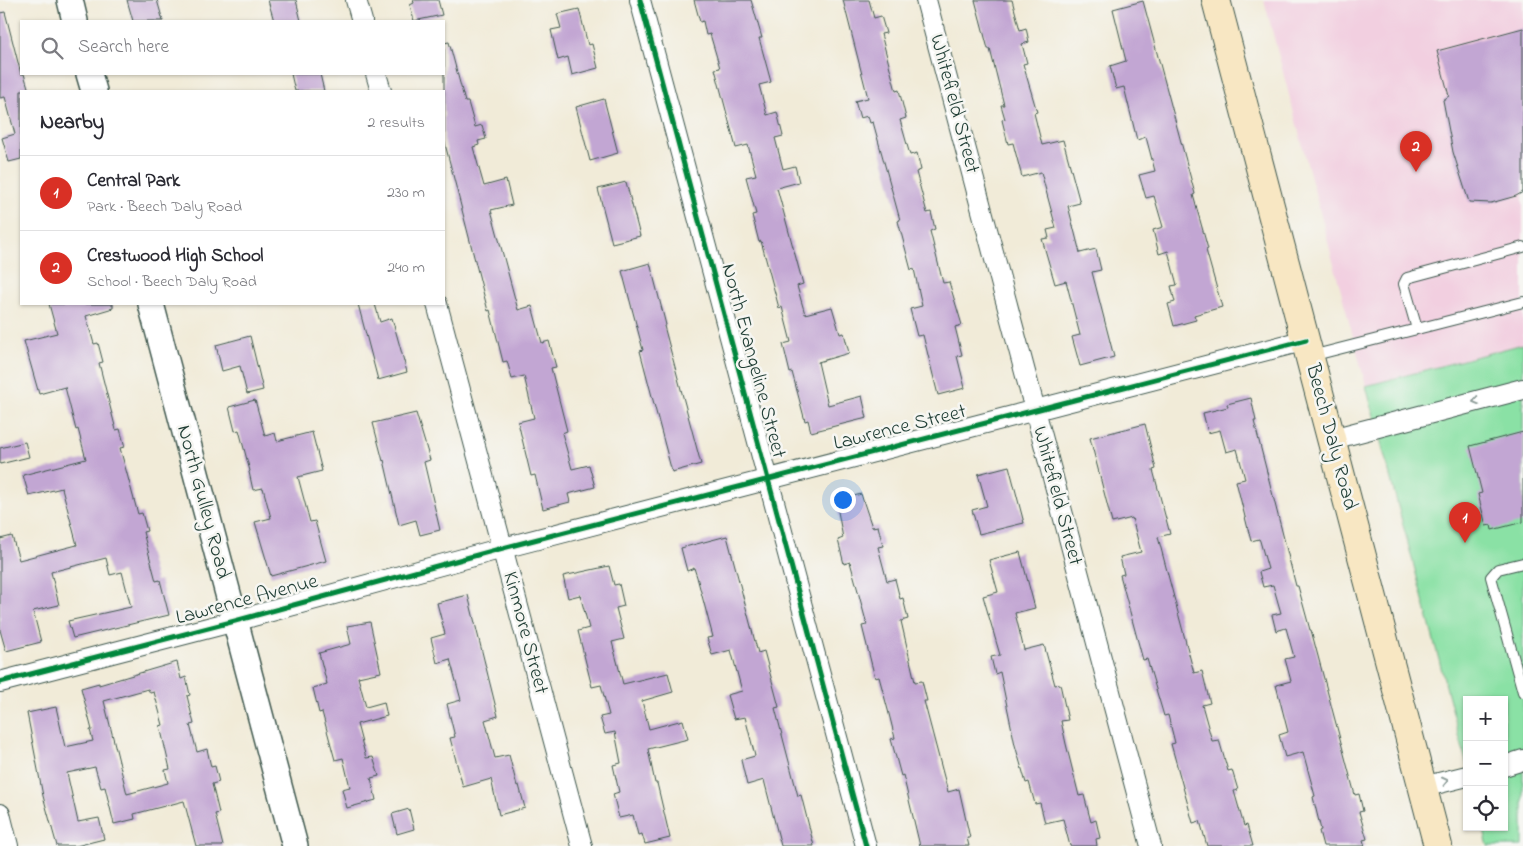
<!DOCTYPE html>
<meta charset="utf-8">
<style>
:root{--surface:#fff;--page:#f7f7f7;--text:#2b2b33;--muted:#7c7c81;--line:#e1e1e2;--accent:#d93025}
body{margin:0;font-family:"Indie Flower",sans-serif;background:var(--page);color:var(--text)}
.controls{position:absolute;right:15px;bottom:15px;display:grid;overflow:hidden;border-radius:0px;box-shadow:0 1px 4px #0004}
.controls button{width:45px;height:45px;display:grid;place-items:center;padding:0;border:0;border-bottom:1px solid var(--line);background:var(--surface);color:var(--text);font:25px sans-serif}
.you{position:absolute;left:842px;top:499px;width:18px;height:18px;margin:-12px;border:4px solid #fff;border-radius:50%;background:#1a73e8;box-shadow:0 0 0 8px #1a73e833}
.badge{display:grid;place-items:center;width:32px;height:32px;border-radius:50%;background:var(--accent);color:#fff;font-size:16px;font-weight:700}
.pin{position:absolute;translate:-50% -41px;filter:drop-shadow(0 1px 2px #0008)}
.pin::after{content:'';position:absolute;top:26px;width:18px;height:15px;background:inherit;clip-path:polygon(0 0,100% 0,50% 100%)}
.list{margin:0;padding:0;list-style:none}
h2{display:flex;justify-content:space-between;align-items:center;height:65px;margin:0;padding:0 20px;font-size:21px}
h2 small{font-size:16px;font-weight:400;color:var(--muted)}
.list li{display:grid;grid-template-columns:32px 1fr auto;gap:15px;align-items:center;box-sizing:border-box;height:75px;padding:0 20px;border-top:1px solid var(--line)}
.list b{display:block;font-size:19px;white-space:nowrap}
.list p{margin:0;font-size:16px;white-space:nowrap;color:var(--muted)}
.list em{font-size:16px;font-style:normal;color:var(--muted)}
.icon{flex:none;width:28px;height:28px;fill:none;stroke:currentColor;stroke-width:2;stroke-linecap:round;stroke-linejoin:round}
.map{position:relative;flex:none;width:1523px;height:846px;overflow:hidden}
.search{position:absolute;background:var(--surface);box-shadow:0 1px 4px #0004;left:20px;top:20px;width:425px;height:55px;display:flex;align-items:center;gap:12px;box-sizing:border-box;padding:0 18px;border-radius:0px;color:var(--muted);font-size:19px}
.panel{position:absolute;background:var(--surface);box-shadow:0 1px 4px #0004;left:20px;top:90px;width:425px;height:215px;border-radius:0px}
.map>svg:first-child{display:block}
.built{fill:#f2cfe0}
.green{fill:#8ae1a5;stroke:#548f6c}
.building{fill:#c2a6d3;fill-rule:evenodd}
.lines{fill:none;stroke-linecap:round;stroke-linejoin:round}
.service-casing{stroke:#3e574d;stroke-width:12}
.minor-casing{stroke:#3e574d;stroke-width:22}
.tertiary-casing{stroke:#3e574d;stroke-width:28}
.secondary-casing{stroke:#3e574d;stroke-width:30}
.service{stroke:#fff;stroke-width:10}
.minor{stroke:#fff;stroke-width:20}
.tertiary{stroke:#fff;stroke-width:25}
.secondary{stroke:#f8e7c3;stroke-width:28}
.cycleway-casing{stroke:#f6f6f2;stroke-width:8}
.cycleway{stroke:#00873e;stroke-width:5}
.oneway{stroke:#8f9e9a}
.labels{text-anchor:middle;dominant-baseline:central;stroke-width:5;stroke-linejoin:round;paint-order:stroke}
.street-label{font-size:21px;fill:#1f3d34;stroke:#f6f6f2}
</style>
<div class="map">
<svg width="1523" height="846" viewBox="0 0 1523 846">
<rect width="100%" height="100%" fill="#f6f6f2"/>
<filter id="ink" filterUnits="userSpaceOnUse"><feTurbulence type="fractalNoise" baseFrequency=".02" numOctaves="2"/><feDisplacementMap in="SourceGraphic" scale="10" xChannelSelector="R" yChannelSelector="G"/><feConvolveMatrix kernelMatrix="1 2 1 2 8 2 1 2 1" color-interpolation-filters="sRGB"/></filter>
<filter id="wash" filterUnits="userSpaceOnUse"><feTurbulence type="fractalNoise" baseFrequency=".0096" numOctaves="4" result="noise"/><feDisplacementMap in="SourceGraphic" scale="20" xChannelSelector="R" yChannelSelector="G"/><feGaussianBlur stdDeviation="1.12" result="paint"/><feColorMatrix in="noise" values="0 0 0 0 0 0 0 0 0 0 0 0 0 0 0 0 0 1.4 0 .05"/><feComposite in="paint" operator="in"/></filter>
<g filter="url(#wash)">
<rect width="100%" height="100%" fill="#f1ebd8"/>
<path class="built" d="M1264,0H1523V344L1366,386Z"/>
<path class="green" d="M1523,344V846H1488L1483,827H1504V700H1467V765L1366,386Z"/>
<g id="blocks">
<path class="building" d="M127,0H157L163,21H133Z
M268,0H296L301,21H274Z
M413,0H438L442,15L414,21L410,5L414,3Z
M694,0H751L762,38H759L771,82L759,85L767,115L777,112L783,136L775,138L783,169L795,166L799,182L777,188L803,284L797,286L805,314L832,307L840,334L844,333L849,353L818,362L828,405L862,396L867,418L811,432L808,420L805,421L792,372L790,373L783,344L791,342L782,307L779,308L761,241L759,242L752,215L756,214L746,177L756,175L748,145L736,148L715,69L720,68L710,34L706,35L703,21L700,22Z
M843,0H869L874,18L881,16L886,33L881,34L896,91L899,90L906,118L900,120L910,155L917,153L921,170L916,172L927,213L931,212L935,229L930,231L943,283L949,282L962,325L955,327L962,355L957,356L965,388L938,395L923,335L917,336L910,309L922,306L914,269L911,270L898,221L900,220L873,122L870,123L868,116L860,118L855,101L868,98Z
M975,0H1012L1020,30L1026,28L1029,42L1022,44L1027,63L1023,64L1037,112L1034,113L1042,145L1063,140L1080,203L1068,206L1080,253L1096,249L1101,270L1092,272L1114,357L1080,366L1072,337L1080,335L1066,281L1055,284L1042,239L1049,238L1047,230L1056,228L1041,172L1022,177L1013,143L1008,144L1002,120L1005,119L1001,105H1004L990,49H988Z
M1143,1L1195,194L1193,195L1208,249L1206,250L1222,307L1194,315L1196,320L1174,326L1168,304L1175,302L1171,286L1177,285L1168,251L1159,254L1153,230L1163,227L1154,196L1146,198L1139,175L1155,171L1146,137L1137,140L1124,87L1116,89L1110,66L1126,61L1113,9Z
M579,9L588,45L592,44L598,68L572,75L568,57L558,60L551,30L561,28L557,14Z
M5,12L21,74H24L29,91H21V159L9,162L2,138L15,134L5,97L0,98V13Z
M1523,28V192L1516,196L1491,203L1469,202L1453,152L1443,100L1449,96L1437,51Z
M449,42L465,102H468L475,127L482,125L486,139L478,141L479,145L473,147L484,186L506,180L512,205L491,210L518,310L532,306L542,343L549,341L556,367L551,368L567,431L562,433L572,469L589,465L595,487L568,494L570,502L543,509L535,475L531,476L518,422L534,418L524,376L512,379L507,361L503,362L490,310L488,311L444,140V43Z
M291,74H320L324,91H295Z
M604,99L618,153L590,161L576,107Z
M626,182L640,236L612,243L598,189Z
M650,263L666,325L664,326L701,464L672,472L640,351L643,350L622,271Z
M49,304H113V308L86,316L94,344L98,343L103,362L99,363L116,430L120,429L125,447L120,448L133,496L138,514L142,513L147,531L143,532L156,581L160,580L169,615L73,638L68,621L131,607L122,572L110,575L106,558L51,572L59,605L33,611L41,642L6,651L0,630V539L12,536L19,560L77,545L62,488L29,496L23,475L86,459L78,429L76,430L65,387L39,394L24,341L57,333Z
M358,304H375L380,322L392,318L407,372L378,380Z
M250,336L263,390L247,394L240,366L222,371L216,345Z
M1251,398L1256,421H1254L1257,433L1296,586H1298L1310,630H1311L1355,795L1359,794L1363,811L1359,812L1367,839L1363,840L1365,846H1323L1319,831L1321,830L1313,797L1315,796L1303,752L1285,757L1279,735L1288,732L1276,685L1291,681L1285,659L1294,657L1286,628L1276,631L1272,615L1281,613L1273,585L1263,587L1259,572L1268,569L1260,541L1259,539L1251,541L1236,481L1245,479L1237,449L1226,452L1220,430L1208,433L1203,413L1228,407L1227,404Z
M255,400L265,436L275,433L277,441L312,432L322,471L298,477L310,522L315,521L326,561L271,576L255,522L271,518L263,488L253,490L249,472L250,471L239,430L235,431L229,407Z
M416,413L430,460L424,462L440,530L420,535L416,520L399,525L384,460L383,461L373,423Z
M1145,424L1156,469L1153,470L1170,534L1158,537L1194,673L1202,671L1210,703L1202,705L1212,741L1219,740L1228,771L1232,770L1238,790L1234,791L1244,826L1247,825L1253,846H1207L1200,821L1193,823L1171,744L1175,743L1168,715L1164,716L1147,659L1143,660L1120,575L1124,574L1120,557L1141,552L1132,518L1112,523L1090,438Z
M1523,432V522L1492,530L1491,525L1486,526L1478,494L1482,493L1470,446Z
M25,442L29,457L0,464V448Z
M1009,466L1024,523L979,534L972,510L987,506L978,474Z
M861,494L872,527L878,526L883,546L878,547L887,581L895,579L900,599L903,598L908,619L901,621L915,682L922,681L927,701H924L948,792L959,789L970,838H967L969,846H920L903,775L901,776L891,739L895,738L888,710L879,677L875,678L862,626L867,625L855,580L850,562L844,564L838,540L843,538L836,501Z
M727,536L758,653L764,651L779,707L775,708L798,796L801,795L814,846H781L764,780L747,785L741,760L755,756L745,717L734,719L727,695L742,691L731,650L712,655L707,638L713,637L697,577L694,568L687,571L681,548Z
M1020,552L1035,608L1015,613L1024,650L1044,645L1055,685L1060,684L1068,720L1061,721L1066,744L1079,796L1084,795L1091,822L1096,820L1100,838L1096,839L1097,846H1070L1063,819L1045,823L1040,803L1035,804L1029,782L1026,783L1015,745L1000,672L995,674L991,657L1000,655L983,596L998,592L989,560Z
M609,566L614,585L619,584L624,606L616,608L624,639L612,642L623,684L668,673L673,692L642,701L649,729L683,720L688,739L648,749L655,783H657L670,838L645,844L642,834L638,835L633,815L619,818L613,794L619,792L613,765L621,763L615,732L605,734L600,717L609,715L601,685L592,687L578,631L589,628L580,595L568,598L563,576Z
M468,595L498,716L485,720L495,758L509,755L517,786L519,785L525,808L499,815L491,779L463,787L450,738L455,737L447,704L461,700L450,659L437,663L431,638L445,634L437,603Z
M370,622L381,672L358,677L366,707L384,702L387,716L357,724L366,758L373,757L379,776L371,778L376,800L347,808L342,789L350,787L343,758L335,760L322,712L319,713L313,688L327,684L319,653L351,644L347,626Z
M177,662L181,679L186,677L190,695L187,696L194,724L190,725L197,752L207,749L211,767L215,766L219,782L212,784L219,813L215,814L223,846H196L184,801L134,814L135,819L114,824L105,787L101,788L95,767L67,773L78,822L99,818L104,839L76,846H57L43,796L27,713L56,707L65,747L93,741L90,730H92L81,688L99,683V685ZM148,689L150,693L154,692L163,725L160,726L170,769L165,770L168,783L127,794L104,701Z
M409,809L414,829L397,834L392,814Z"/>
</g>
</g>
<g filter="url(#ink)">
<use href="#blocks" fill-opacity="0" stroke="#3e574d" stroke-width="1"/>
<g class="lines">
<g class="service-casing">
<path id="service" d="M1417,329L1404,284L1407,278L1523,247
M1311,356L1523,302
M1523,563L1498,569L1491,577L1523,692"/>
</g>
<g class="minor-casing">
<path id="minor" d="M356,0L362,21
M640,0L866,846
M926,0L1151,846
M376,74L381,91
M437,304L582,846
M1332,439L1523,389
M0,682L235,621L503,548L1306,340
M1504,766L1523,760
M1423,787L1467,776
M0,814L8,846"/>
</g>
<g class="tertiary-casing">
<path id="tertiary" d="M70,0L75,21
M89,74L94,91
M151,304L295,846"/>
</g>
<g class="secondary-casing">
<path id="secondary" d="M1216,0L1438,846"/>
</g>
<use href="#service" class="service"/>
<use href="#minor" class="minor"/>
<use href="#tertiary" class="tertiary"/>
<use href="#secondary" class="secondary"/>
<g class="cycleway-casing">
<path id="cycleway" d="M640,0L866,846
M0,682L235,621L503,548L1306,340"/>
</g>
<use href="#cycleway" class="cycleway"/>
</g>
<defs><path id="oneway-chevron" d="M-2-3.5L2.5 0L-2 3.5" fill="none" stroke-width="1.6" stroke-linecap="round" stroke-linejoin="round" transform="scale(1.25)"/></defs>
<g class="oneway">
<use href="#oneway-chevron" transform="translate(1476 401) rotate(165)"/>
<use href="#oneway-chevron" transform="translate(1445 781) rotate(-13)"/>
</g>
</g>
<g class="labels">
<g class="street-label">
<text transform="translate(954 104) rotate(75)">Whitefield Street</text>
<text transform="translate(753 361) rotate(75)">North Evangeline Street</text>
<text transform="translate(900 428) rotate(-14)">Lawrence Street</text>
<text transform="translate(1331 437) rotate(75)">Beech Daly Road</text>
<text transform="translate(1057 496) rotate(75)">Whitefield Street</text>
<text transform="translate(203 502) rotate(75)">North Gulley Road</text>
<text transform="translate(247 600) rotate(-15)">Lawrence Avenue</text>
<text transform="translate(525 633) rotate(75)">Kinmore Street</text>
</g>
</g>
</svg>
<div class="controls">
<button>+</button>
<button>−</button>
<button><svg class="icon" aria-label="locate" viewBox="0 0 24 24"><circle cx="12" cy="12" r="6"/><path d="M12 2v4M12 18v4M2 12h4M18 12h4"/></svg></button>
</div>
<div class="you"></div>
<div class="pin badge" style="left:1465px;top:543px">1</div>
<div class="pin badge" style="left:1416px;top:172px">2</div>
<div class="search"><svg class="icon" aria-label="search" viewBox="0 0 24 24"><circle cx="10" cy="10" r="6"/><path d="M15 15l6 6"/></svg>Search here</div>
<section class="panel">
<h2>Nearby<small>2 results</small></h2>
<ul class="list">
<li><span class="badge">1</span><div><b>Central Park</b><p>Park · Beech Daly Road</p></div><em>230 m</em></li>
<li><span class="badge">2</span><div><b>Crestwood High School</b><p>School · Beech Daly Road</p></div><em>240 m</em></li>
</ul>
</section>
</div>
